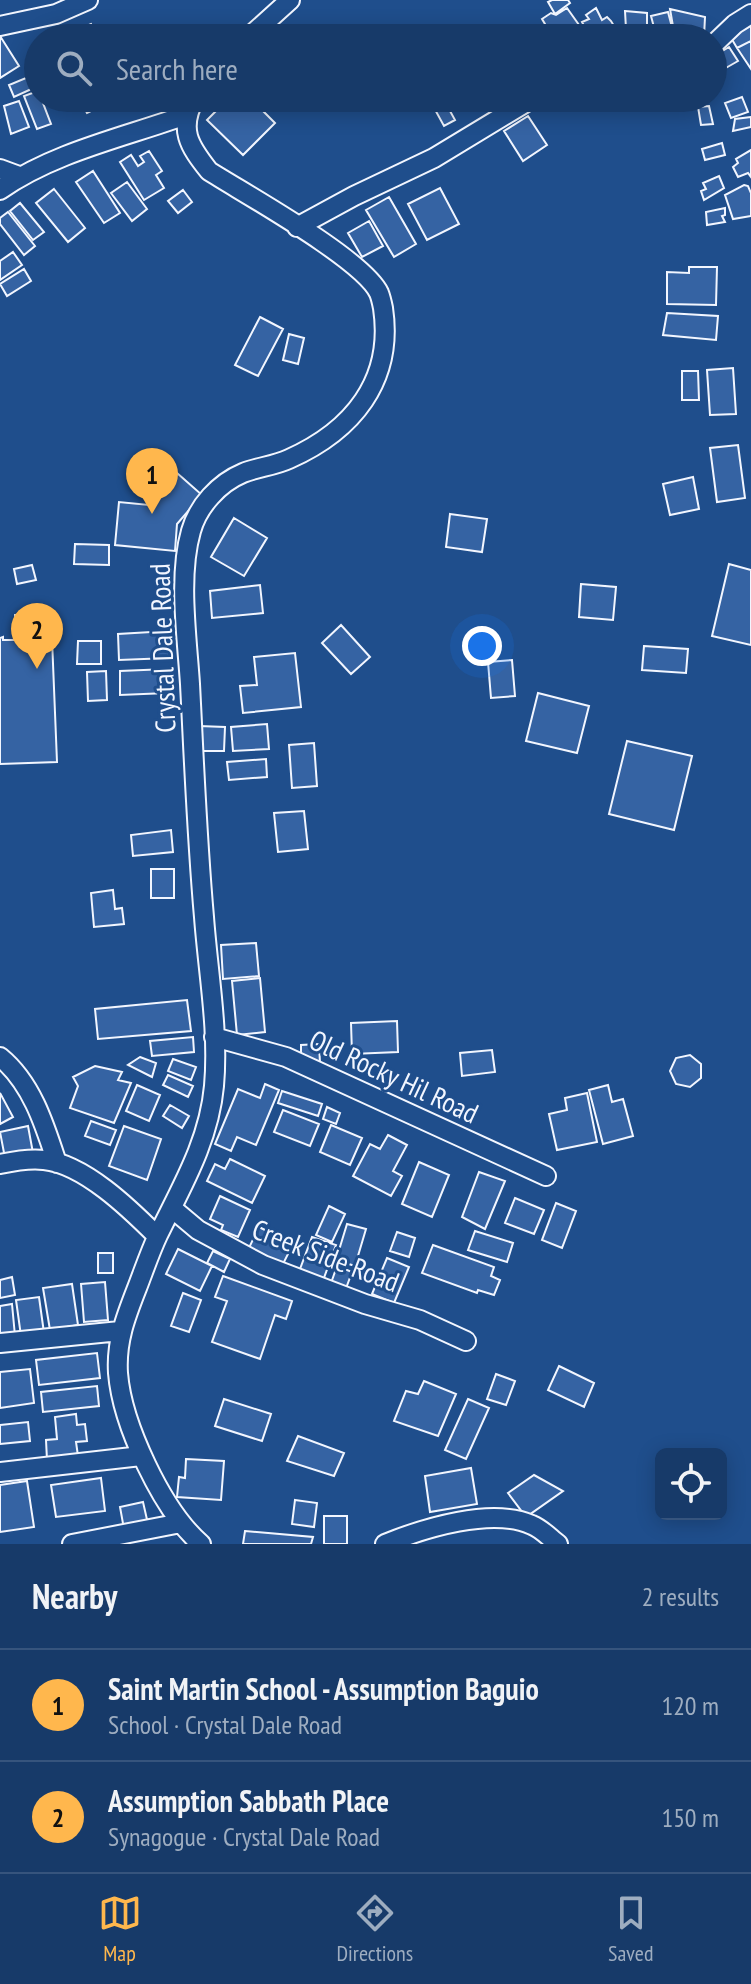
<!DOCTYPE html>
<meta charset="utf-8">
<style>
:root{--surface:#173a69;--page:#244571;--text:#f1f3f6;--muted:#9eadc0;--line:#36547d;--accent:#ffb74d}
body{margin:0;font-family:"PT Sans Narrow",sans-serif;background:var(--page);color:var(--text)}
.controls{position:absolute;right:24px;bottom:24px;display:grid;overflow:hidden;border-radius:12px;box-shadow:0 4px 20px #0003}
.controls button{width:72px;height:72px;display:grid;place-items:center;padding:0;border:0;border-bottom:2px solid var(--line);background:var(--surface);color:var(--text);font:40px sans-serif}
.you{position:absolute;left:482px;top:646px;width:28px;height:28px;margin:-20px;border:6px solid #fff;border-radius:50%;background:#1a73e8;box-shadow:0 0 0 12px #1a73e833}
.badge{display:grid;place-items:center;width:52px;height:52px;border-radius:50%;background:var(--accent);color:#111;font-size:26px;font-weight:700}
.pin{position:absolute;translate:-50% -66px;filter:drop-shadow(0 2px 4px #0008)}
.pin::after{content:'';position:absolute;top:42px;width:28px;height:24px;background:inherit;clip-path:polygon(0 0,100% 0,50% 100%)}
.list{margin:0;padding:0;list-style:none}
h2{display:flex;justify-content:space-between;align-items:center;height:104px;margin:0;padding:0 32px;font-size:34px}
h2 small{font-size:26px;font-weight:400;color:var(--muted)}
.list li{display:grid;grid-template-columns:52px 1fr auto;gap:24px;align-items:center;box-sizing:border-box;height:112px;padding:0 32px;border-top:2px solid var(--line)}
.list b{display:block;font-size:30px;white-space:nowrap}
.list p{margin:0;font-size:26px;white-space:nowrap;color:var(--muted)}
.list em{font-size:26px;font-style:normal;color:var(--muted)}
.icon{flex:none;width:44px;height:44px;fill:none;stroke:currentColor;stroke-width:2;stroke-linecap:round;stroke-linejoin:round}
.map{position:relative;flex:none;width:751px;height:1544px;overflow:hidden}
.search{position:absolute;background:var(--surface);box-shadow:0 4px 20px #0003;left:24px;right:24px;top:24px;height:88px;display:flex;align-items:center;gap:20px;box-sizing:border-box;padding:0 28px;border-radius:44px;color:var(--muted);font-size:30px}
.sheet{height:328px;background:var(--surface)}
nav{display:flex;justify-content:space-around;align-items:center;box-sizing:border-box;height:112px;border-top:2px solid var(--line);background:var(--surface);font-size:22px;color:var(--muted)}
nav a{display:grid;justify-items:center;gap:4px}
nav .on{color:var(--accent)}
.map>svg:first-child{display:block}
.building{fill:#3563a3;stroke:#f2f6ff;stroke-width:2}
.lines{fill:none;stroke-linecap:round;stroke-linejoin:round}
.minor-casing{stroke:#f2f6ff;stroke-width:22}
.minor{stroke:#1f4e8c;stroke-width:18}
.labels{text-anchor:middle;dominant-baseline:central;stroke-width:6;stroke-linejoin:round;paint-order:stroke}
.street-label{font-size:28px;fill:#f2f6ff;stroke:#1f4e8c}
</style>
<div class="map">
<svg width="751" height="1544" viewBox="0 0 751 1544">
<rect width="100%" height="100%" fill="#1f4e8c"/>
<path class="building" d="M552,0H568L570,3L555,14L548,2Z
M567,8L584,32L575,38H535L531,33L545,24L542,19L551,13L556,15Z
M596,8L602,20L607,17L611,21L619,34L611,38H595L592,31L588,33L582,22L589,19L586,15Z
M670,9L705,17L704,37L675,38Z
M625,11L647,13V27L626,29Z
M668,12L673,31L656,35L651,16Z
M751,19V41L737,48L730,36Z
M91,24L97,38H83L79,29Z
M0,36L19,66L0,78Z
M751,41V69L737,48Z
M729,47L738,61L724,69L716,55Z
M38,73V86L14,97L9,85Z
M38,91V98H41L51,124L37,129L24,96Z
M742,97L748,112L731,118L725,103Z
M79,98H103L106,104L87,113Z
M229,98H250L275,123L243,155L207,120Z
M444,100L455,120L444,126L433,106Z
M19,101L29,127L11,134L4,106Z
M709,106L713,124L701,125L698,107Z
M528,116L547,145L523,161L504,131Z
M751,117V127L733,131L735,119Z
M722,143L725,155L705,160L702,149Z
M751,150V177L748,173L738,177L733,167L738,163L736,159Z
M149,151L162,171L156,175L164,188L144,200L120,162L131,155L138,166L144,162L140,156Z
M93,171L120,213L104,223L76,182Z
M719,176L724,188L704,200L701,191L706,189L703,183Z
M127,182L147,209L132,221L111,193Z
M744,185L748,186L751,193V216L733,219L725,195Z
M440,188L459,224L427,240L408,204Z
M54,189L85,228L68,242L36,203Z
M183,190L192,202L178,213L168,201Z
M389,197L416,244L394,257L366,210Z
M20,203L44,232L33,240L10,211Z
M725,208V215L722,216L725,222L707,225L706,212Z
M8,212L35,246L24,255L0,224V218Z
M369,221L383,246L362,257L348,233Z
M13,252L22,265L0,280V261Z
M689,267H717L716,305L667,304V272L689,273Z
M24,269L31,281L7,296L0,284Z
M667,313L718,316L716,340L663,335Z
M260,317L283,329L258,376L235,365Z
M289,334L304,338L298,364L283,360Z
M733,368L736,414L710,415L707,370Z
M682,371H698L699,400H682Z
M738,445L745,498L717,502L710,448Z
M177,473L202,495L177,524L175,551L115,545L119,502L149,505Z
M693,477L699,509L670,515L663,484Z
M450,514L487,519L482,552L446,547Z
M234,518L267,538L244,576L211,557Z
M75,544L109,545V565L74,564Z
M729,564L751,570V645L712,636Z
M32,565L36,580L17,584L14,569Z
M581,584L616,587L613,620L579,617Z
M260,585L263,613L212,618L210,591Z
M45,614L46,639H52L57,762L0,764V638L3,637V640H16L15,615Z
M341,625L370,657L351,674L322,643Z
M168,631L169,658L119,660L118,634Z
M78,641H101V664H77Z
M644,646L688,649L686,673L642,670Z
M295,653L301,707L243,713L240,686L257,685L254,657Z
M512,660L515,696L491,698L488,662Z
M167,669V693L120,695V671Z
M106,671L107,700L88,701L87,672Z
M538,693L589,706L577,753L526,741Z
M267,724L269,749L233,751L231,727Z
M199,726L225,727L224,751H198Z
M627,741L692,756L674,830L609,814Z
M314,743L317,786L292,788L289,745Z
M266,759L267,777L229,780L227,762Z
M304,811L308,849L278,852L274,813Z
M171,830L173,852L133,856L131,835Z
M151,869H174V898H151Z
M113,890L115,909L122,908L124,924L94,927L91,893Z
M256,943L259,976L223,979L221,945Z
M260,978L265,1032L237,1035L232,981Z
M187,1000L191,1031L98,1039L95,1009Z
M397,1021L398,1052L352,1054L351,1023Z
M193,1037L194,1052L152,1056L150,1041Z
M319,1044L320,1063L301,1064V1045Z
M492,1050L495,1072L462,1076L460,1053Z
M690,1055L701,1064V1078L690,1087L676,1084L670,1071L676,1058Z
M140,1057L156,1063L152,1077L128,1065Z
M173,1059L196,1067L191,1080L168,1071Z
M95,1066L122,1072L118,1080L131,1083L114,1123L70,1108L78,1086L73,1077Z
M168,1075L193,1086L188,1097L163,1085Z
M265,1084L279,1090L256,1145L237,1137L231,1151L215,1144L238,1089L260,1098Z
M137,1085L160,1095L149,1121L126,1111Z
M608,1085L612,1102L623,1099L633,1136L603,1144L589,1090Z
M282,1091L322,1104L318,1116L278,1103Z
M0,1093L13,1117L0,1124Z
M587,1093L597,1142L557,1150L549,1114L567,1110L565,1098Z
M170,1105L189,1116L182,1128L163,1116Z
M327,1107L340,1113L336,1124L323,1119Z
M283,1110L319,1124L310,1146L274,1132Z
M91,1121L116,1130L110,1145L85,1136Z
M331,1125L362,1138L350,1165L320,1152Z
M28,1126L33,1153L5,1158L0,1132Z
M124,1126L161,1139L147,1180L109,1166Z
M388,1135L407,1145L393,1171L402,1176L391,1196L353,1176L370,1144L380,1149Z
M230,1159L265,1176L252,1203L207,1181L215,1164L225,1169Z
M419,1162L449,1175L432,1217L402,1204Z
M479,1172L505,1181L485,1229L462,1217Z
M220,1196L250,1210L238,1237L221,1230L223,1225L210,1219Z
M515,1198L544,1210L534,1234L505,1223Z
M556,1203L576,1211L562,1248L542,1240Z
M329,1206L345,1214L332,1242L316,1235Z
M347,1224L366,1229L355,1266L336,1260Z
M259,1227L293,1244L281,1268L247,1252Z
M475,1231L513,1243L507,1262L468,1250Z
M397,1232L415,1238L409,1257L390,1251Z
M312,1237L336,1245L321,1286L297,1277Z
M433,1245L494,1267L491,1276L500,1280L494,1295L478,1290L477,1293L422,1273Z
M178,1249L212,1266L200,1291L166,1274Z
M213,1251L230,1259L224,1272L207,1263Z
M98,1253H113V1273H98Z
M387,1258L409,1267L394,1303L372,1294Z
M337,1266L352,1272L345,1291L330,1286Z
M223,1276L292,1301L286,1319L275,1315L260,1359L212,1342L227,1301L215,1297Z
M12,1277L15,1295L0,1298V1280Z
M105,1282L108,1320L84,1322L81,1284Z
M72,1284L78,1325L50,1330L43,1288Z
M183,1293L201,1300L189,1332L171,1326Z
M39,1297L44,1333L21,1336L16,1300Z
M12,1304L15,1336L0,1338V1306Z
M97,1353L100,1378L39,1385L36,1360Z
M559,1366L594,1383L584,1407L548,1390Z
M30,1369L34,1403L0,1408V1372Z
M496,1374L515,1381L506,1405L487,1399Z
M424,1381L456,1394L438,1436L394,1421L406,1391L418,1394Z
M97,1386L99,1406L43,1412L41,1392Z
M224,1399L271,1414L262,1441L215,1426Z
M468,1399L489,1408L466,1459L445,1450Z
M76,1414L77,1425L85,1424L87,1441L76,1442L78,1456L47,1460L46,1440L57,1439L55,1417Z
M28,1422L30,1441L0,1444V1425Z
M298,1436L344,1453L334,1476L287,1461Z
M186,1459L224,1461L221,1500L177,1497L179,1477L185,1478Z
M471,1468L477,1504L430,1512L425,1476Z
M534,1475L563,1491L526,1517L508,1493Z
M101,1478L105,1511L56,1517L51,1485Z
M27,1481L34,1527L0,1532V1485Z
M295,1500L317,1503L314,1527L292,1524Z
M143,1502L148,1524L124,1529L120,1507Z
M324,1516H347V1544H324Z
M245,1531L313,1537L311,1544H243Z"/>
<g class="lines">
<g class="minor-casing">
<path id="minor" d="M0,26L56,14L88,0
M248,38L290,0
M713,45L735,24L751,14
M195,98C178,129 189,146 209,171C245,194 363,259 379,293C381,298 382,303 383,308C394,381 352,431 289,459C274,466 258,467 243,473C219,483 198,506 191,531C178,576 187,637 190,684C194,761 197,839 204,917C208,972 219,1030 214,1086C209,1141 182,1186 158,1235C150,1252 144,1270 137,1288C126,1316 116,1341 118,1373C122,1424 162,1510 201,1544
M0,169L19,176
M0,190C54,152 125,137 186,115
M297,227L354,196L434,158L533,98
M214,1037L286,1057L546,1176
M0,1057C32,1083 45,1126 57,1163
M0,1164C14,1161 30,1158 44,1160C84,1164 130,1209 157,1236
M173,1209L198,1230L263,1265L365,1304L420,1320L466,1341
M0,1343L120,1331
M0,1472L141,1456
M72,1544L181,1523
M385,1544C424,1528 492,1507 532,1525C542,1529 550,1538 558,1544"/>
</g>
<use href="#minor" class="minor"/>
</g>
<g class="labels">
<g class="street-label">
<text transform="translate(162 648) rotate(-92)">Crystal Dale Road</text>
<text transform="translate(394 1076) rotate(25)">Old Rocky Hil Road</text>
<text transform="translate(326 1255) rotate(21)">Creek Side Road</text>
</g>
</g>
</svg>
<div class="controls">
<button><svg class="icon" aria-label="locate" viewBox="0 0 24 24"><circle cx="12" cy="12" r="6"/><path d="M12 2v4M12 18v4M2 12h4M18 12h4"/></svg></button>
</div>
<div class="you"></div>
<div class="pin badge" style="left:152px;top:514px">1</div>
<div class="pin badge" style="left:37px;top:669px">2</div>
<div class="search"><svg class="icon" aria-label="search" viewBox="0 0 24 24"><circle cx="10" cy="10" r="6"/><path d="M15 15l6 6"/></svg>Search here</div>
</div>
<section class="sheet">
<h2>Nearby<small>2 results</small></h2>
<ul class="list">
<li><span class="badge">1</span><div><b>Saint Martin School - Assumption Baguio</b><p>School · Crystal Dale Road</p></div><em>120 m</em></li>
<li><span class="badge">2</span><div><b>Assumption Sabbath Place</b><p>Synagogue · Crystal Dale Road</p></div><em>150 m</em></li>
</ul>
</section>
<nav>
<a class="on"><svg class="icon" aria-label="map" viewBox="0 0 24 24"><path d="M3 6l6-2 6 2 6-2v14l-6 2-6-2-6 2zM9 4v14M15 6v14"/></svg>Map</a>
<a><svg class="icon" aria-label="directions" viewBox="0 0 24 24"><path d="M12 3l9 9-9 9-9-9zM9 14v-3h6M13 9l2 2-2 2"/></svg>Directions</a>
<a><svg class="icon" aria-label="saved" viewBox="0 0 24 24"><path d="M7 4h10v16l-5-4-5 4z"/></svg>Saved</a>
</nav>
